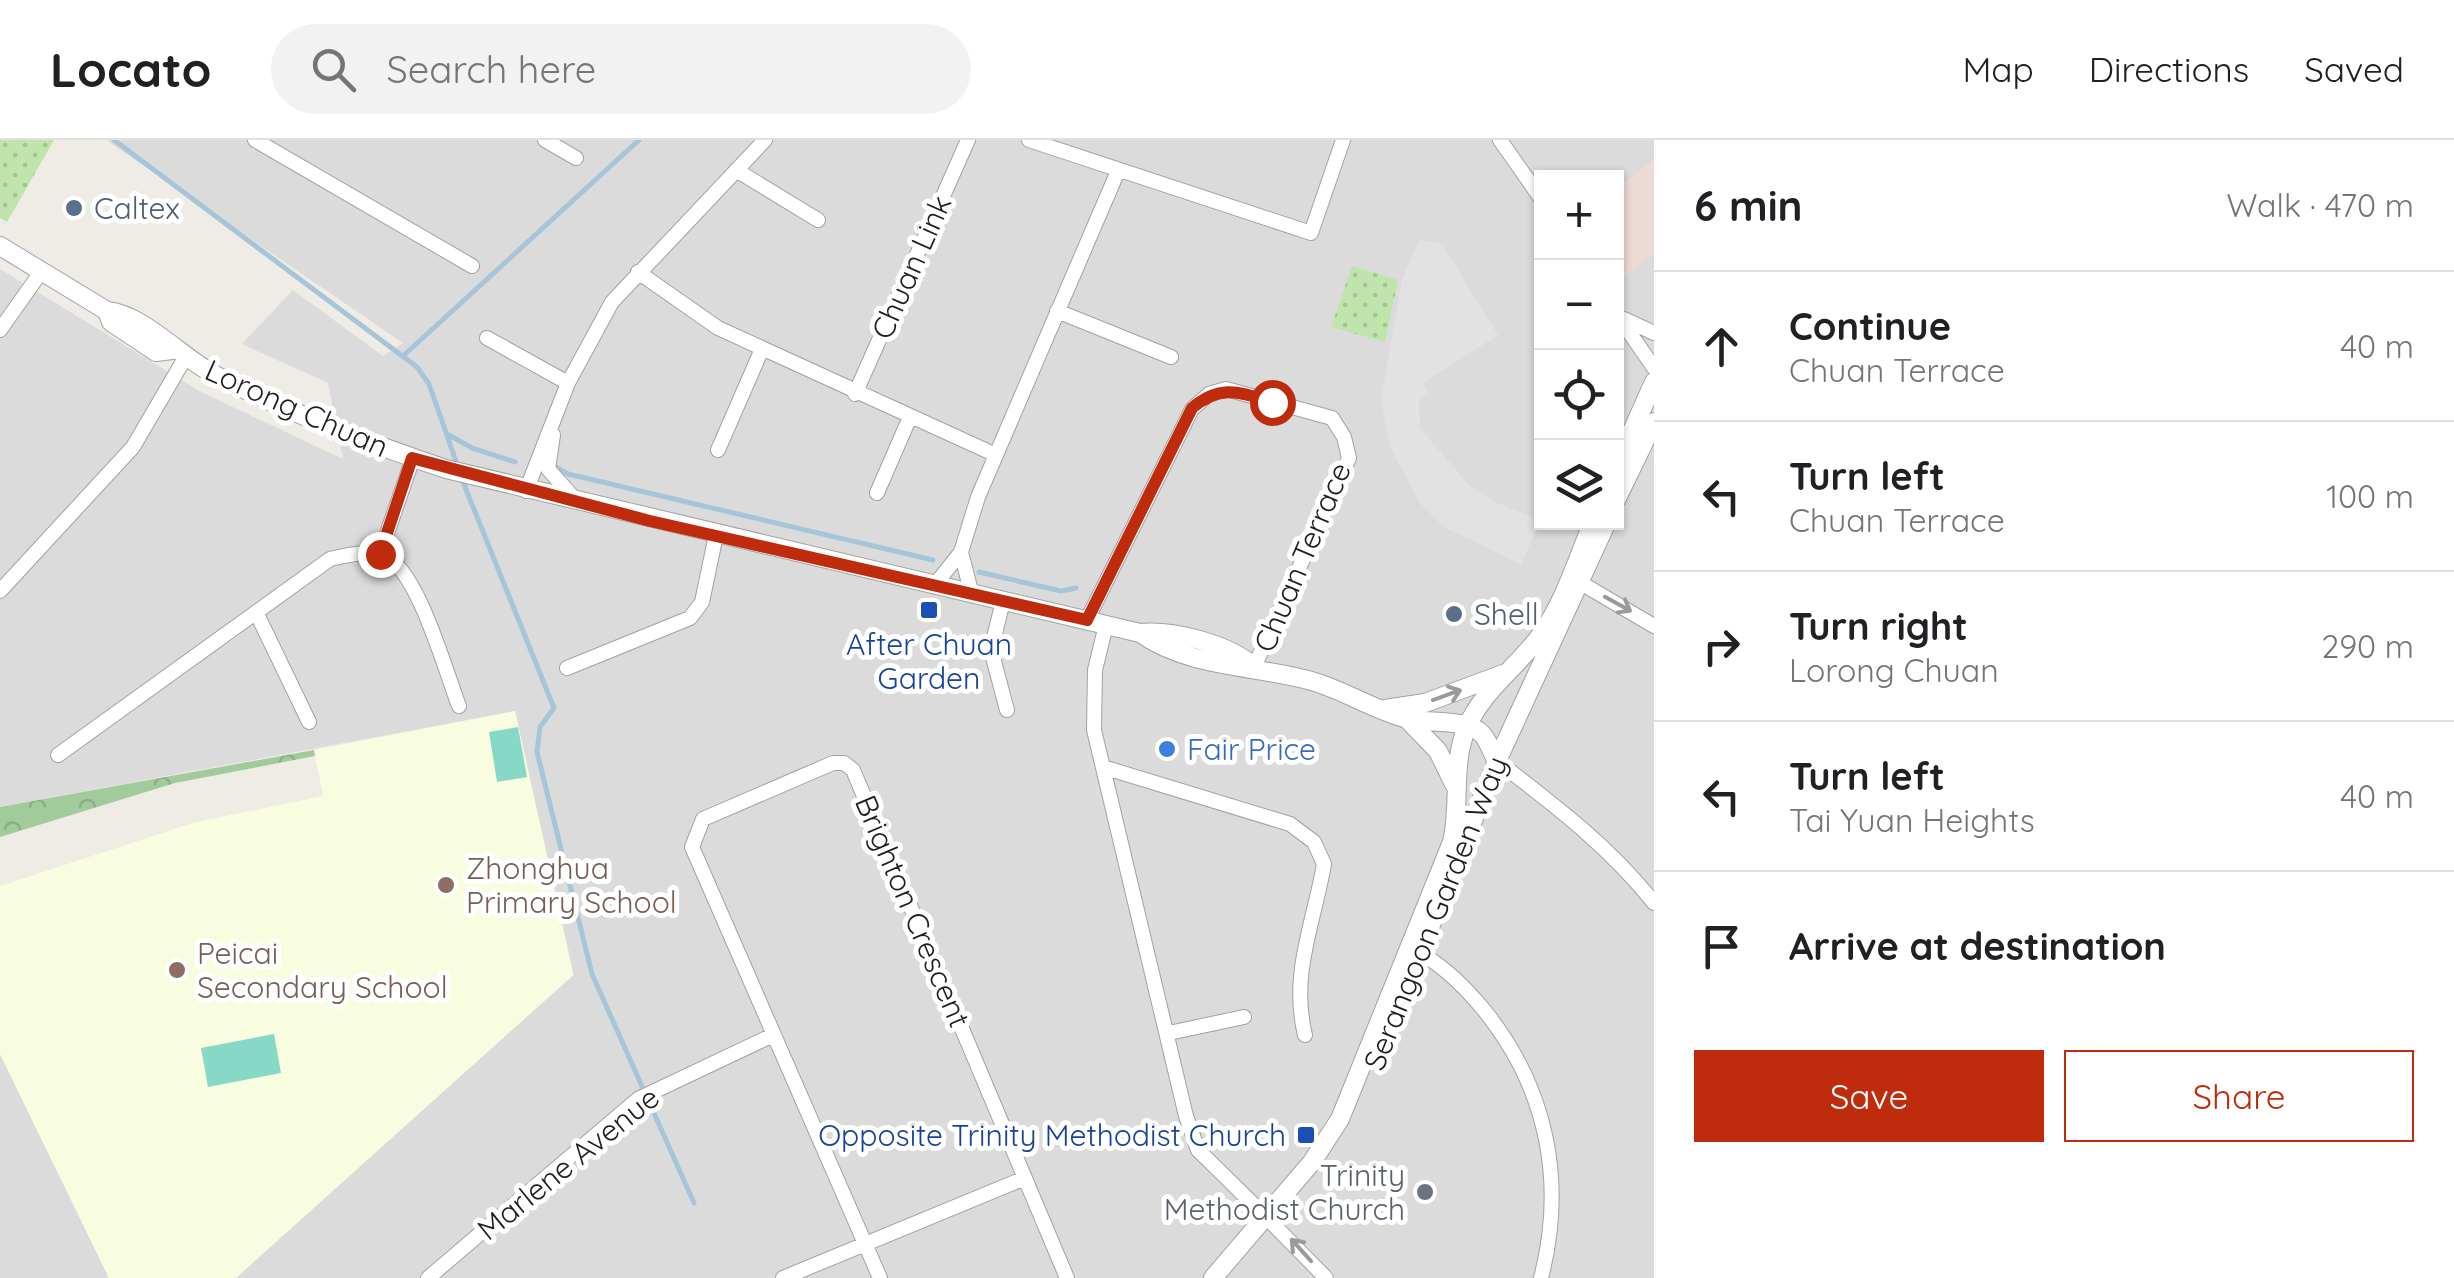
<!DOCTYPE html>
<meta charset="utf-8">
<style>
:root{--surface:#fff;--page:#f2f2f2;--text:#202124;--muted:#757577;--line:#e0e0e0;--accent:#be2c0d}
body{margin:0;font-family:Quicksand,sans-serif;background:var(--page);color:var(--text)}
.controls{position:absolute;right:30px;top:30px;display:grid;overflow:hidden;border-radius:0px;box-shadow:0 2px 8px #0004}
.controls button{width:90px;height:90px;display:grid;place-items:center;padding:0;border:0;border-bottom:2px solid var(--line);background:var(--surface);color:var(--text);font:50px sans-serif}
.stop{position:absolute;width:30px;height:30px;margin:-22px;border:8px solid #be2c0d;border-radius:50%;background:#fff}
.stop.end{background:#be2c0d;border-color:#fff;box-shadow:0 2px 10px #0008}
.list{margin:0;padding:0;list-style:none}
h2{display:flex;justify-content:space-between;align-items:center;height:130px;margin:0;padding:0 40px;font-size:42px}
h2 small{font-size:32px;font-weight:400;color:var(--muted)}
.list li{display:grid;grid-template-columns:65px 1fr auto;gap:30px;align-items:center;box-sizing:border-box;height:150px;padding:0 40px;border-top:2px solid var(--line)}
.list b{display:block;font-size:38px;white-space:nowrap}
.list p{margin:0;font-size:32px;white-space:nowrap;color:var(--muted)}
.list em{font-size:32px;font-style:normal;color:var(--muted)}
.actions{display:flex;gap:20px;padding:30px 40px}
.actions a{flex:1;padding:22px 0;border:2px solid var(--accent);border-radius:0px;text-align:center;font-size:35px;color:var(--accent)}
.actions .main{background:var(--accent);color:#fff}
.icon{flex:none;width:55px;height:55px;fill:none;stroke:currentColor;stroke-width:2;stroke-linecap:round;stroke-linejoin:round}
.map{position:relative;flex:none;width:1654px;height:1138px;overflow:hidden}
header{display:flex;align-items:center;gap:60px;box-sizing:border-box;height:140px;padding:0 50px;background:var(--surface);border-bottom:2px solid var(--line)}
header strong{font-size:48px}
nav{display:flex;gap:55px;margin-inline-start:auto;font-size:35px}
.search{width:700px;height:90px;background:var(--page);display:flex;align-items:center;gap:25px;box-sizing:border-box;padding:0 35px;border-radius:55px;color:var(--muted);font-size:38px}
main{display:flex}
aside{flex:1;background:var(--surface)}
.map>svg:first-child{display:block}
.residential{fill:#dcdbdb;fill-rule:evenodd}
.commercial{fill:#eedad4}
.education{fill:#f7fdde}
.grass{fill:url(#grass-dots)}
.forest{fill:url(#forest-crowns)}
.pitch{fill:#87d8c7}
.parking{fill:#e2e2e2}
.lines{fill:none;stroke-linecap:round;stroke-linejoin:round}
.stream{stroke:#a7c5d9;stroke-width:5}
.minor-casing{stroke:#a2a2a2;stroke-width:16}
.tertiary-casing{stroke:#a2a2a2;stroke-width:20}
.minor{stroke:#fff;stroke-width:14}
.tertiary{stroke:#fff;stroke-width:18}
.oneway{stroke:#9a9a9a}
.route{stroke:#be2c0d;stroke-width:12}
.service-dot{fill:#5c6f8a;stroke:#fff;stroke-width:4}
.transit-dot{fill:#1a4fb4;stroke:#fff;stroke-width:4}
.shop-dot{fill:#3f7fe0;stroke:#fff;stroke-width:4}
.education-dot{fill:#8d6e63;stroke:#fff;stroke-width:4}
.worship-dot{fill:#6b7280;stroke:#fff;stroke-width:4}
.labels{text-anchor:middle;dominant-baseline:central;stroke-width:10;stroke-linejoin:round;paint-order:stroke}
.service-label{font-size:30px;fill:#4e5e75;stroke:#fff;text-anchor:start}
.street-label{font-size:30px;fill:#1e1e1e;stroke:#fff}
.transit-label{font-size:30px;fill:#164399;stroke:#fff}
.shop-label{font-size:30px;fill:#366cbe;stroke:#fff;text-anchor:start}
.education-label{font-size:30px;fill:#785e54;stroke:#fff;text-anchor:start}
.worship-label{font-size:30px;fill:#5b616d;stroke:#fff;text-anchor:end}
</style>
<header>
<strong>Locato</strong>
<div class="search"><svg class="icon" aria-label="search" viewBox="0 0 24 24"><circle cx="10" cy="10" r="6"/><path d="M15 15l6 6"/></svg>Search here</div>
<nav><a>Map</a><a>Directions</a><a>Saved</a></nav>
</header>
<main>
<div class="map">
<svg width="1654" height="1138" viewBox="0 0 1654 1138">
<defs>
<pattern id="grass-dots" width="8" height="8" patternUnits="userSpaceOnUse" patternTransform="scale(2.5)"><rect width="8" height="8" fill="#bfe5ad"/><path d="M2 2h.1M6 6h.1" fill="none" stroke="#a4c494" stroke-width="1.8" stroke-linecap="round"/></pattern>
<pattern id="forest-crowns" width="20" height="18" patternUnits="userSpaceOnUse" patternTransform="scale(2.5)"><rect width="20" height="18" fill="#a1cb9b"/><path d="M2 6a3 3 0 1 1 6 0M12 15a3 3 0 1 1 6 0" fill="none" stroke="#8aae85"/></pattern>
</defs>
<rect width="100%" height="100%" fill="#eeece4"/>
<path class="residential" d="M106,0H1654V1138H233L574,835L515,571L0,667V129L201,252L343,319L328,243L242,204L293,150L383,216L403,203ZM1542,38H1616V382H1542Z
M0,914L109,1138H0Z"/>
<path class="commercial" d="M1654,19V113L1617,142V49Z"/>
<path class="education" d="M515,571L573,835L236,1138H109L0,914V746L196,682L323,656L314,610Z"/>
<path class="grass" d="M0,0H54L7,82L0,78Z
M1352,126L1398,140L1385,202L1331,187Z"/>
<path class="forest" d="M314,610L315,616L175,643L0,697V667Z"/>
<path class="pitch" d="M518,587L527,637L497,642L489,592Z
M274,894L281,933L208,947L201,908Z"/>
<path class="parking" d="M1419,100L1442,104L1498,195L1423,243L1428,253L1419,261L1420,288L1468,344L1495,362L1540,380L1521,425L1444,387L1419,362L1391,309L1381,260L1402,140Z"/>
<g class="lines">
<path class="stream" d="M114,0L417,227L429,244L458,327
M403,216L639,0
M449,295L472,308L515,322
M556,327L568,334L933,420
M461,337L554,568L540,587L537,612L592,834L694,1063
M979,432L1061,451L1076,448"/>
<g class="minor-casing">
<path id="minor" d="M255,0L472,126
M545,0L576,18
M1029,0L1311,93L1343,0
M1500,0L1542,60
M736,30L818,80
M638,132L718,188L996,315
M1057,171L1171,217
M1616,173L1654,228
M1624,179L1654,193
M0,190L41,132
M487,198L568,243
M855,254L968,0
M553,295L548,329L573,357
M718,310L762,209
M526,351L568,243L612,162L765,0
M877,353L910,277
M961,412L972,455
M380,414L413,318
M1581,443L1654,486
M934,446L961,412L978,357L1118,31
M0,451L133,307L185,218
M1003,461L991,510L1007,570
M257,474L309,582
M1087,480L1192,269L1209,254L1226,249L1332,278L1344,297L1349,318L1254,527
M1106,485L1095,530L1094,590L1186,976L1198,1010L1256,1067
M567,528L690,478L702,462L716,395
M58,615L330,419C347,415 367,410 384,416C417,427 446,533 459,566
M1497,621C1554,665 1609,706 1654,763
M1103,627L1290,684L1314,702L1324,724C1314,783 1290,834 1305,895
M1414,810C1441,823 1465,847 1484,870C1547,948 1566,1041 1541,1138
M1169,893L1244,877
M1267,1078L1326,1138
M428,1138L638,959L771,896
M783,1138L1025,1038
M880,1138L692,707L703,679L833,623H844L853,630L1067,1138"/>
</g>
<g class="tertiary-casing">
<path id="tertiary" d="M0,106L107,171C145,175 181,218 217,236C291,273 368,303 446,329L1140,493C1174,490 1229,504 1254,527
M107,171L111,182L156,212L172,210
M1616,327L1654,242
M1616,360L1654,282
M1140,493C1191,529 1258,525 1315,542C1347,552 1376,571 1408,579C1428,584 1467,578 1482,594C1488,600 1492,613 1497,621
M1385,569L1425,563L1503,534
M1407,579L1438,611L1454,644
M1405,849L1497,621L1607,382
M1213,1138L1312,1022L1340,979L1452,702C1461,664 1451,625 1467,587C1483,550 1517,527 1540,496C1564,463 1577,420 1593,382"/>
</g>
<use href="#minor" class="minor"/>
<use href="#tertiary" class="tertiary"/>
</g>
<defs><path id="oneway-shaft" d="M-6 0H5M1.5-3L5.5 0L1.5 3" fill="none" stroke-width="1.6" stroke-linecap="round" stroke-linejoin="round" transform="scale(2.5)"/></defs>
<g class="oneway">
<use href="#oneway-shaft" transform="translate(1618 464) rotate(29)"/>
<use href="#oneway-shaft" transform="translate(1447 555) rotate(-20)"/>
<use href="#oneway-shaft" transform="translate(1301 1110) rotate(-132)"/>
</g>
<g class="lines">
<path class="route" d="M380,414L412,318L650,381L1087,480L1192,268C1221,244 1239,252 1272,262"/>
</g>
<g class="service-dot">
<circle cx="74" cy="68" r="10"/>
<circle cx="1454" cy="474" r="10"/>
</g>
<g class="transit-dot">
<rect x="919" y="460" width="20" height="20" rx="5"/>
<rect x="1296" y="985" width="20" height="20" rx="5"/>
</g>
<circle class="shop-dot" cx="1167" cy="609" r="10"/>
<g class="education-dot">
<circle cx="446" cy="745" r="10"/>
<circle cx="177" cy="830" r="10"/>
</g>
<circle class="worship-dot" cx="1425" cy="1052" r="10"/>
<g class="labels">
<g class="service-label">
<text x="94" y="68">Caltex</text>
<text x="1474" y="474">Shell</text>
</g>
<g class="street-label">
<text transform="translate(911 127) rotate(-66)">Chuan Link</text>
<text transform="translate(297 268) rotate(24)">Lorong Chuan</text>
<text transform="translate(1302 417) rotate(-67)">Chuan Terrace</text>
<text transform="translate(913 771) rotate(67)">Brighton Crescent</text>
<text transform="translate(1435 773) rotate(-68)">Serangoon Garden Way</text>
<text transform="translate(568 1023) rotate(-39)">Marlene Avenue</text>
</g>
<g class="transit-label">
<text x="929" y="504">After Chuan<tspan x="929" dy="34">Garden</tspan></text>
<text x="1286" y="995" text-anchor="end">Opposite Trinity Methodist Church</text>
</g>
<g class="shop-label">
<text x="1187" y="609">Fair Price</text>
</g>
<g class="education-label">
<text x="466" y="728">Zhonghua<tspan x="466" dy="34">Primary School</tspan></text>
<text x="197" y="813">Peicai<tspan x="197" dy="34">Secondary School</tspan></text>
</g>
<g class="worship-label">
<text x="1405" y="1035">Trinity<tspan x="1405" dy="34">Methodist Church</tspan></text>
</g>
</g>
</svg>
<div class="controls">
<button>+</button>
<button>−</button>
<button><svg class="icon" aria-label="locate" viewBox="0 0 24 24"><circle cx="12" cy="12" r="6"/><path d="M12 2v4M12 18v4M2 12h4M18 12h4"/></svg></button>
<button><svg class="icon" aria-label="layers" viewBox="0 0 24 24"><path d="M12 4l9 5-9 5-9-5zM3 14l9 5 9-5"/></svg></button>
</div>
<div class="stop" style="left:1272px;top:262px"></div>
<div class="stop end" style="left:380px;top:414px"></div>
</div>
<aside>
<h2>6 min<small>Walk · 470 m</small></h2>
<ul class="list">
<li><svg class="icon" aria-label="ahead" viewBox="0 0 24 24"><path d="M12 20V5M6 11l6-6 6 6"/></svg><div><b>Continue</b><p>Chuan Terrace</p></div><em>40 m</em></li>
<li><svg class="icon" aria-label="left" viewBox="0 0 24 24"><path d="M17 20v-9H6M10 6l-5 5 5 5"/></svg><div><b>Turn left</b><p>Chuan Terrace</p></div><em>100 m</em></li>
<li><svg class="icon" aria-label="right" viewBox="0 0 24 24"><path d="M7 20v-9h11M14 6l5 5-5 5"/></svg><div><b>Turn right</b><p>Lorong Chuan</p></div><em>290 m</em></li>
<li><svg class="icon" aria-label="left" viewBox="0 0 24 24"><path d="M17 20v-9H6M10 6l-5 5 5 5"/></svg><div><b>Turn left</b><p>Tai Yuan Heights</p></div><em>40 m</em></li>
<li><svg class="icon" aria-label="arrive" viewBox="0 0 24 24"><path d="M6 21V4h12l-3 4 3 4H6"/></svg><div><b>Arrive at destination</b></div></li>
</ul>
<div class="actions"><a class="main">Save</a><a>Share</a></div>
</aside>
</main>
